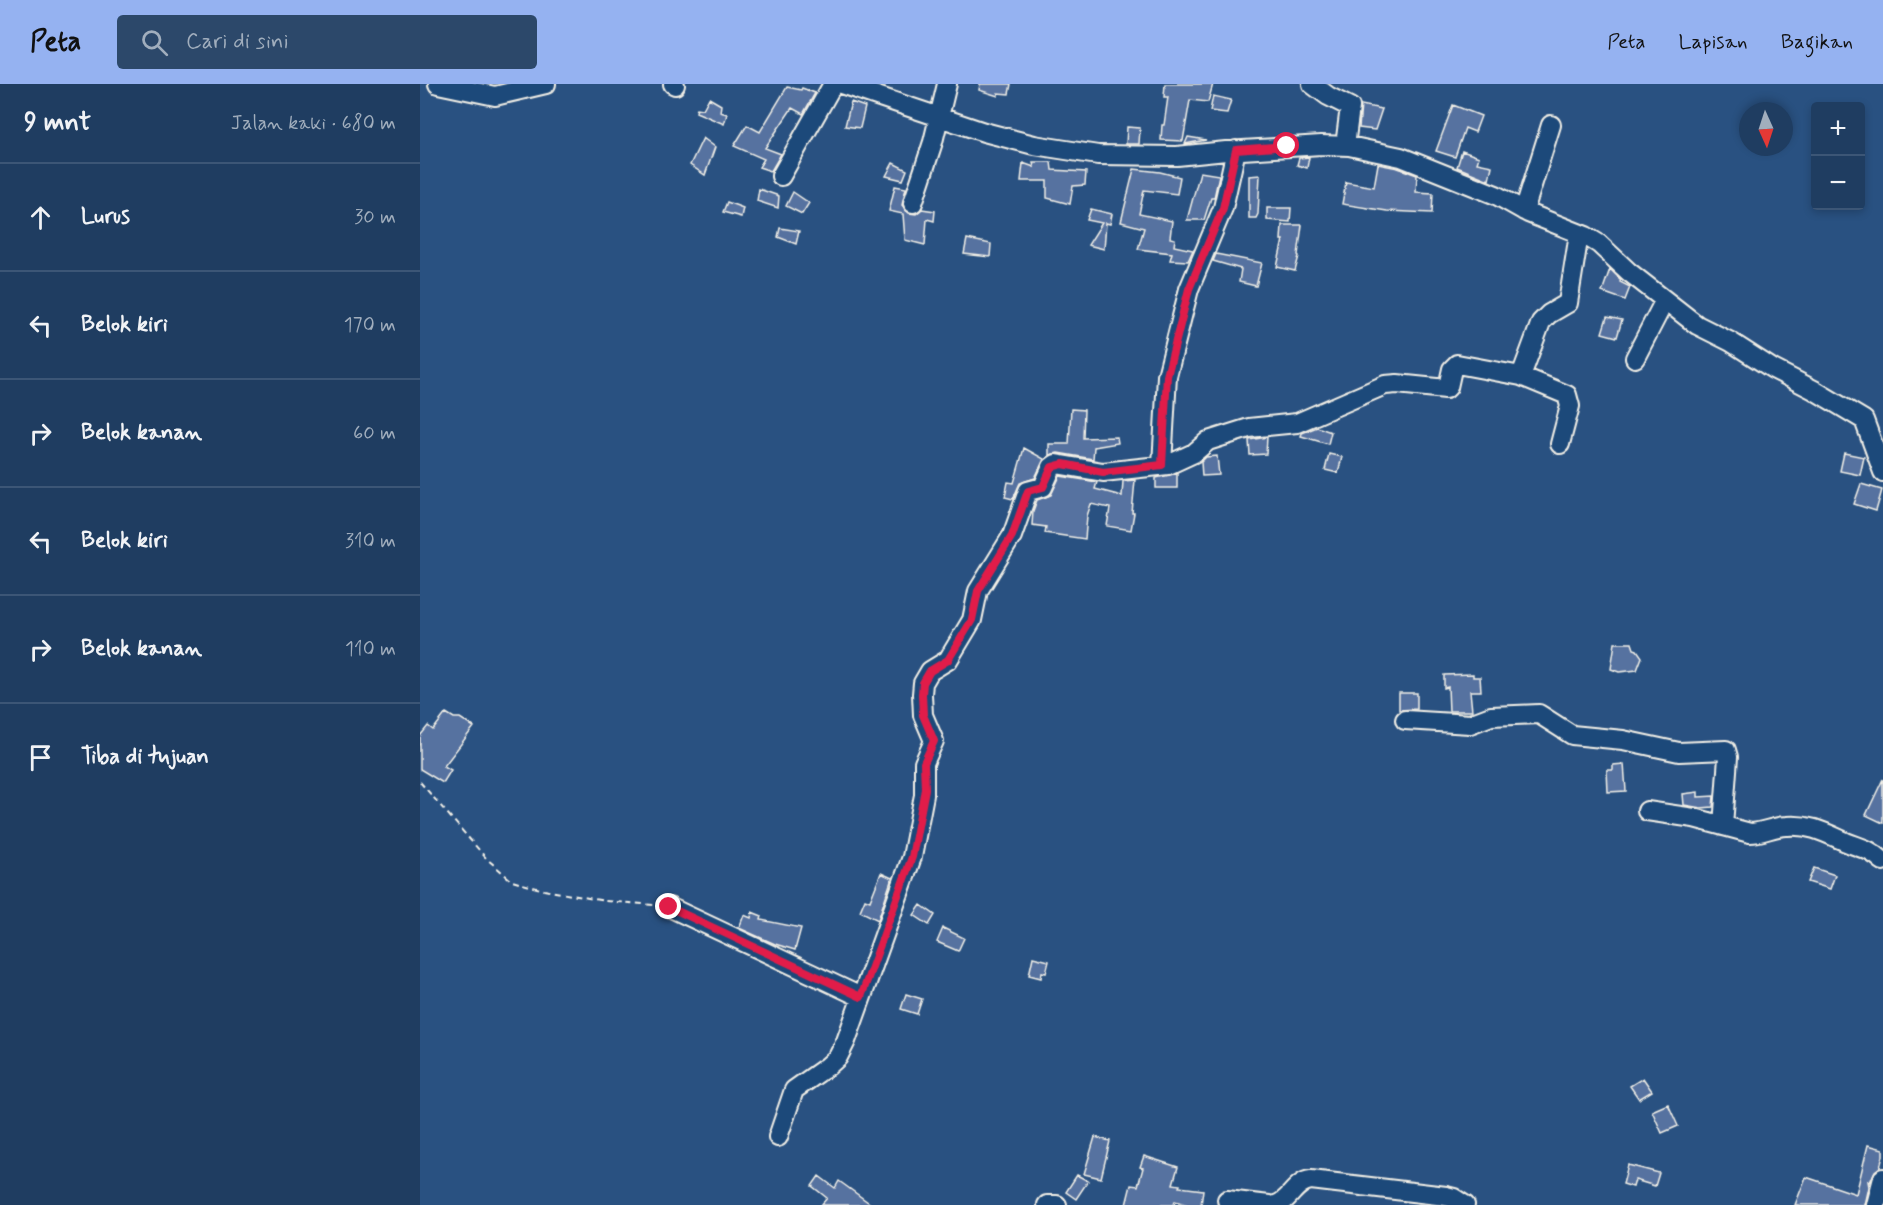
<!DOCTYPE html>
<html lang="id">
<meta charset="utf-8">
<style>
:root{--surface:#1f3d61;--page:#2c486a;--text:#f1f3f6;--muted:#a1aebd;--line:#3c5676;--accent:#95b2f1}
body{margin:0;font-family:Mynerve,sans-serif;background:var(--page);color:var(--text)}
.controls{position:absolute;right:18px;top:18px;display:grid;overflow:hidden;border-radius:6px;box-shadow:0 3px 9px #0003}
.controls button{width:54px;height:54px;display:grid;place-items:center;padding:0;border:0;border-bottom:2px solid var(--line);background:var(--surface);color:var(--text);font:30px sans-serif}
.compass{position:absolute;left:1319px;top:18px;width:54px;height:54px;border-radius:50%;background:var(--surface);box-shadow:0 3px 9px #0003;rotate:177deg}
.stop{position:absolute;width:18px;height:18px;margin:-14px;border:4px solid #e11d48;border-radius:50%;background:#fff}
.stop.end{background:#e11d48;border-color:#fff;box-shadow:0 2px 6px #0008}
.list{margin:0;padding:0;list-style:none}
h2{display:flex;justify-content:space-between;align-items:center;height:78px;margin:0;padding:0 24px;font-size:26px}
h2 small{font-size:20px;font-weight:400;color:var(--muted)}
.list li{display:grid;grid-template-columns:39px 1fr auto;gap:18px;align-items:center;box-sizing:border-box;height:108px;padding:0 24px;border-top:2px solid var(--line)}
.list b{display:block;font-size:22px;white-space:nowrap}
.list em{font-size:20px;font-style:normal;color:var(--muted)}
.icon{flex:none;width:33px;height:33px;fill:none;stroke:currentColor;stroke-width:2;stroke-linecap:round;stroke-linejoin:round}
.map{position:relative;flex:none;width:1463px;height:1121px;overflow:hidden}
header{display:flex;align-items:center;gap:36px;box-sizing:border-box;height:84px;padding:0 30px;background:var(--accent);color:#111}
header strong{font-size:28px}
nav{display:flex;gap:33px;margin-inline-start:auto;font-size:21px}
.search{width:420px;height:54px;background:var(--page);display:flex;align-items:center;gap:15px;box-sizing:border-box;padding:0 21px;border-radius:6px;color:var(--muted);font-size:22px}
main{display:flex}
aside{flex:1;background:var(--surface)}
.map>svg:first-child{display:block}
.building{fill:#5772a0;stroke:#f4f1e8;stroke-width:1.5}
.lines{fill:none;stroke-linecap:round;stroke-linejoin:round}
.minor-casing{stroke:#f4f1e8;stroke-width:22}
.path{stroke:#f4f1e8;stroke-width:2;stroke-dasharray:6 4.5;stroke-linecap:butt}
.minor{stroke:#1f4a7a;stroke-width:18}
.route{stroke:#e11d48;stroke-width:8}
</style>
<header>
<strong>Peta</strong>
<div class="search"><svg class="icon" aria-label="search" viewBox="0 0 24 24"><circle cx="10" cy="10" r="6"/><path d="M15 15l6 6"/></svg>Cari di sini</div>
<nav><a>Peta</a><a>Lapisan</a><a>Bagikan</a></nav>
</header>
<main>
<aside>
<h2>9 mnt<small>Jalan kaki · 680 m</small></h2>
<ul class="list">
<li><svg class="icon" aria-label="ahead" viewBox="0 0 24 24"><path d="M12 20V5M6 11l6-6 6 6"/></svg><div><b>Lurus</b></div><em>30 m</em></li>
<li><svg class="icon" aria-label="left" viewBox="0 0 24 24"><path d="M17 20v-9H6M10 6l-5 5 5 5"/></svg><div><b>Belok kiri</b></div><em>170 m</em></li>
<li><svg class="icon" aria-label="right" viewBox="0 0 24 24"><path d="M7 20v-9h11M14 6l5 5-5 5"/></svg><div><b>Belok kanan</b></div><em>60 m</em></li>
<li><svg class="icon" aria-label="left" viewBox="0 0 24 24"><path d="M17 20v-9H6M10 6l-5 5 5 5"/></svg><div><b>Belok kiri</b></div><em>310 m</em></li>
<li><svg class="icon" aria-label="right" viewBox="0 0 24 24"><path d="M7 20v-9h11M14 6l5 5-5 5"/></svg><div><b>Belok kanan</b></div><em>110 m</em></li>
<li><svg class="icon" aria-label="arrive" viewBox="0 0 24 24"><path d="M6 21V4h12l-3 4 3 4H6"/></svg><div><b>Tiba di tujuan</b></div></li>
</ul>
</aside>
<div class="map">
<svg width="1463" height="1121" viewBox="0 0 1463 1121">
<rect width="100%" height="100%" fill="#295181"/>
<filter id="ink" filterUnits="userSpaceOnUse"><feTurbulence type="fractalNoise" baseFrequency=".0167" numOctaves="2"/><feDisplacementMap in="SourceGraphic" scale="12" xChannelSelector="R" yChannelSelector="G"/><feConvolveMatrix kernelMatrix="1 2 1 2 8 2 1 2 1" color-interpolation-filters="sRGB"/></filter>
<g filter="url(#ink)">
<path class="building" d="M560,0H591L589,10L578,9V12L559,6Z
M745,0H793L788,18L770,16L763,57L741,56L742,41H744L748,13H744Z
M367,3L381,6L382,4L395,9L383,30L372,24L345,64L361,70L351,87L339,83L344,75L314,62L327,41L340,48Z
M793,12L811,16L807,29L790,27Z
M289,14L301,21L300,28L307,30L304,40L276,28L277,24L283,25Z
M431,18L445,23L440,44L425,42Z
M941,21L962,25L955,46L939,44Z
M1033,21L1061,32L1055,48L1045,44L1035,73L1016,67Z
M707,43L720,44L719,60H706Z
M768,53L786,56L765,60Z
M283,54L295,63L285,91L270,81Z
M1042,67L1059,73L1057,79L1072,82L1069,96L1037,83Z
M889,73L887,84L877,81L879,74Z
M613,78H631L632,86L666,88L665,101L653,102L650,120L627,114V97H601L603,79L614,83Z
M473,79L487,86L483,96L466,92Z
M958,80L978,84L997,91L996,108L1013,109L1012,129L967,127L922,120L926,98L954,103Z
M714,85L740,88L760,93L757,110L724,106L719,130L752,137L750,154L755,155L754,162L773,166L768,177L750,176L752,169L718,165L724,144L701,138Z
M780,88L799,91L794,114H791L784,136H767Z
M840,91L838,130L836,134H829V92Z
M475,102L486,104L482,121L489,129L496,130L502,125L515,127L514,137L507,135L505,161L485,156L483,130L469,127Z
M339,105L359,112L358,124L337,117Z
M373,108L389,119L382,130L366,122Z
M307,118L323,124L321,133L303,128Z
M847,124H871L870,138L847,136Z
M671,125L692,130L690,140L686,139L684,165L668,161L682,139L667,136Z
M862,141H882L878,171L879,172L875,187L857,183L863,156H861Z
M360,144L379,147L376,160L358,153Z
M547,155L571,160L570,173L544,170Z
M796,170L842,179L836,202L819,198L821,185L793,177Z
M1190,185L1201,196L1200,198L1210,203L1205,216L1182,208Z
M1187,233L1202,236L1197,253L1182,249Z
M651,325L664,326L663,354L697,353L698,359L674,363L673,375L638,369L629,371V360H649Z
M897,343L911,348L908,360L881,352L882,349Z
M847,353L846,370L830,371L829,356Z
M604,364L624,375L615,394L600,399L593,415L585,413L588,398L594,399Z
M1424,369L1444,373L1440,391L1420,387Z
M909,370L922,373L918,389L905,386Z
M797,372L799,391L782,392L781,378L786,373Z
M757,389V404H736V394Z
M640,392L677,398L675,405L702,412L703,397L715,396L712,429H714L711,446L687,442L690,424L671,420L667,432L665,455L625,449L626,443L612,441L613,427L617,416L631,411Z
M1441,400L1462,406L1456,427L1434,420Z
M1195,559H1212L1214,565L1217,566L1222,573L1217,586L1199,588L1191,585Z
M1053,590V593H1060L1061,607H1050L1052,627H1029L1028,603L1024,604V591Z
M979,609H997V625L979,626Z
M26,629L34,634H40L54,643L24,682L31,686L23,699L0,685V652L8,642L13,646Z
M1204,680L1206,707L1188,708L1187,686H1193V681Z
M1463,695V739L1446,731Z
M1278,708V713L1294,712L1293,723L1281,724L1264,721L1263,710Z
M1394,784L1415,791L1410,805L1388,798Z
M461,789L472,794L458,836L440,827L445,815L450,817Z
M501,821L515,831L509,841L494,831Z
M332,828L342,832L341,836L381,844L375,866L355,860L319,844L324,831L331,834Z
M523,844L544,854L538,867L517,858Z
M613,873L629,877L626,889L622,888L621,894L609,891Z
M486,910L502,915L497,930L481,925Z
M1223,994L1232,1007L1219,1015L1210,1002Z
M1248,1020L1258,1042L1242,1049L1232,1027Z
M675,1053L690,1057L681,1094L664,1090Z
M1448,1061L1463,1065V1072L1460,1083L1455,1087L1450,1098L1448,1097L1449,1103L1445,1121H1375L1386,1093L1436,1110Z
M724,1072L758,1083L753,1100L760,1101L759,1103L783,1106L781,1121H768L755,1117L754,1121H706L711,1101L718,1102L723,1084L720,1083Z
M1208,1081L1239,1089L1235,1102L1215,1096L1213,1103L1203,1100Z
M657,1091L668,1097L656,1115L646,1108Z
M399,1092L415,1104L419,1097L452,1121H401L407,1114L392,1102Z"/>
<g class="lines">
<g class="minor-casing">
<path id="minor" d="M18,0L75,12L126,0
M253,0L255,1
M421,0L564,48L614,61L678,71L757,72L806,67L901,61L929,62L981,73L1076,111L1108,129L1166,152L1179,160L1209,188L1277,241L1311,258L1353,285L1394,306L1444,336L1463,388
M892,0L908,12L930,23L925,62
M361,92L413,0
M493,119L513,58L527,0
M1104,127L1131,41
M1215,274L1245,216
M1101,292L1147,311L1150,322L1140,360
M742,381L747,292L769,205L803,124L816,66
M985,636L1050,640L1071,632L1119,630L1152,651L1203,656L1259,668L1306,666L1308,673L1303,742
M1227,727L1274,734L1330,749C1343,749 1354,742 1367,742C1390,740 1406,749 1426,758C1441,764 1450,765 1463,777
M249,823L441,913
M358,1053L374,1006L408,982L418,973L426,957L492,773L504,711V679L514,657L503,631L502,610L503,599L510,587L528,576L552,536L558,507L592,452L608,407L623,403L632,383L636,380L683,388L748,381L774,369L788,357L829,344L877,339L965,301L977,300L1026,305L1028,303L1032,285L1037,280L1101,292L1121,238L1129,230L1148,219L1159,150
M807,1116L849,1121
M627,1121H637
M855,1121C870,1118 874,1098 891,1096L1026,1112L1034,1114L1045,1121
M1456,1121L1463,1094"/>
</g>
<path class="path" d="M0,698L66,774L92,797L124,806L185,817L234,821"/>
<use href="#minor" class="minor"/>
</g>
</g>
<g class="lines" filter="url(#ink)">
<path class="route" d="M249,823L441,913L492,773L505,705L504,679L514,657L503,631L502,610L503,599L510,587L528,576L552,536L558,507L592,452L608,407L623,403L632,383L643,380L683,388L742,381L747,292L769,205L803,124L816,66L867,62"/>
</g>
</svg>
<div class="controls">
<button>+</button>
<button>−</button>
</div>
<svg class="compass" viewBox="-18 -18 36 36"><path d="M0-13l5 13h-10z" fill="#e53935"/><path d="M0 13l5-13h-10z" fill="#a1aebd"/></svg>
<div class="stop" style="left:867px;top:62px"></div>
<div class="stop end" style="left:249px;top:823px"></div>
</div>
</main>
